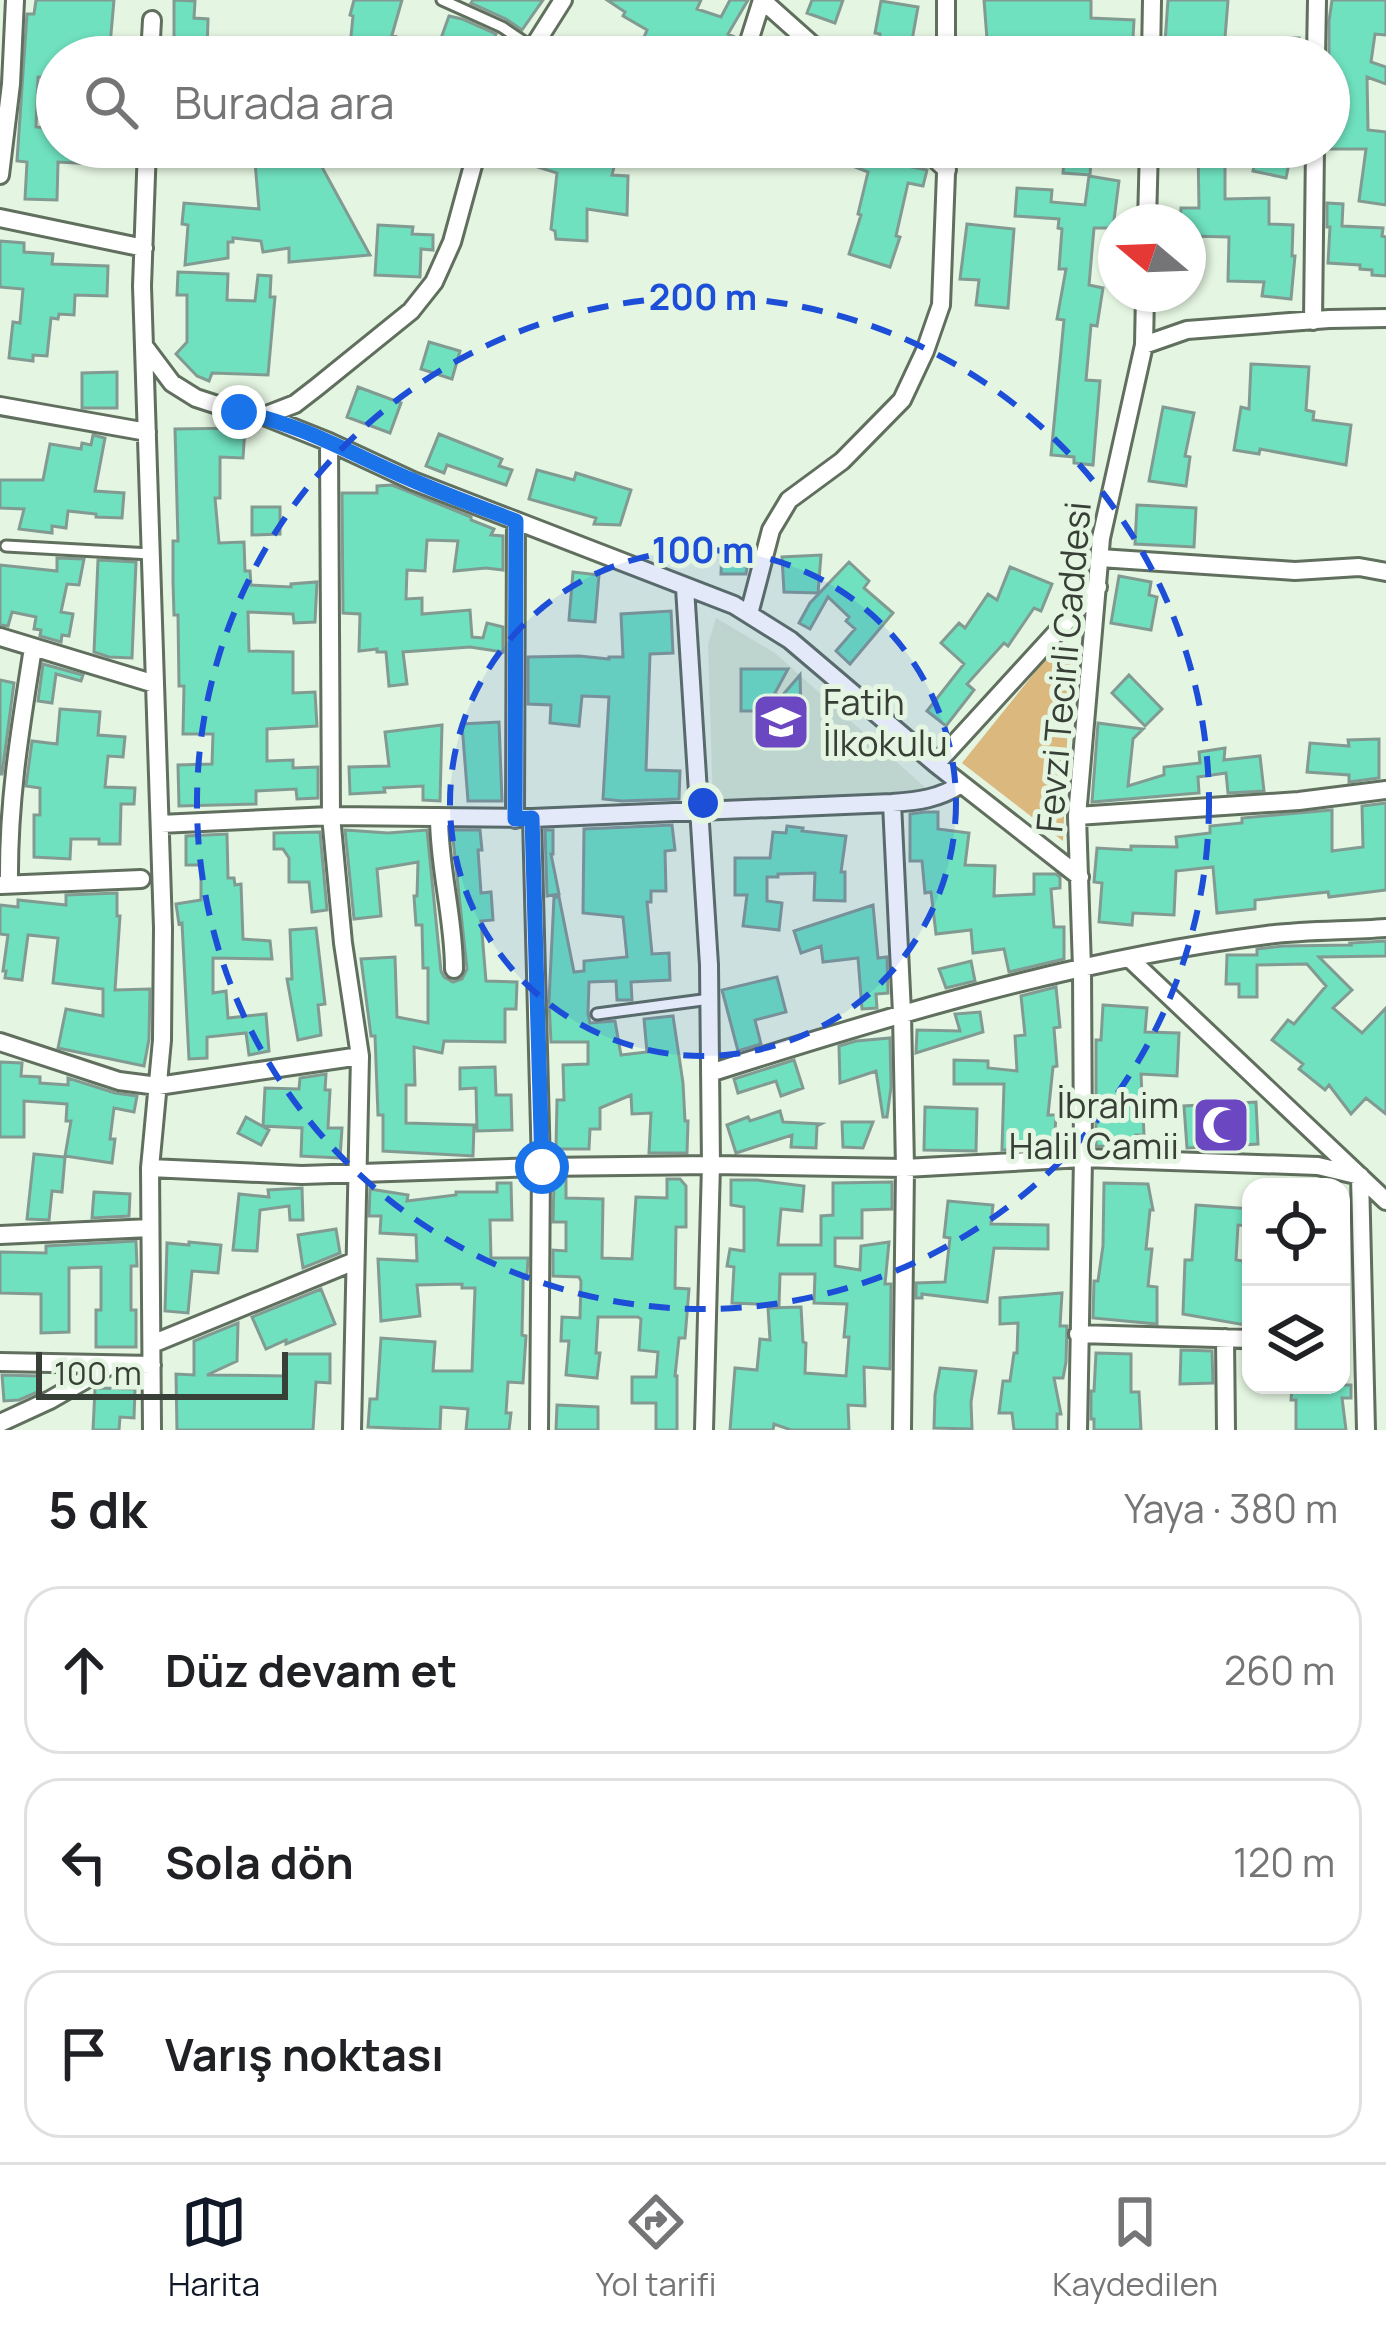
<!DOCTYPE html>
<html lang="tr">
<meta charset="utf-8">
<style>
:root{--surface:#fff;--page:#f2f2f2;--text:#202124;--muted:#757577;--line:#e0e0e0;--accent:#111827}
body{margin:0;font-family:Manrope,sans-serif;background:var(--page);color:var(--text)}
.controls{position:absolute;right:36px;bottom:36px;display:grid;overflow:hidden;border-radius:24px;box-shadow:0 3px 9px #0004}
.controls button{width:108px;height:108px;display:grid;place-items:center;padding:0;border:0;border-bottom:3px solid var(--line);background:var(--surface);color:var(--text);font:60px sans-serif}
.compass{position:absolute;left:1098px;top:204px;width:108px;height:108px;border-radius:50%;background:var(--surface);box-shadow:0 3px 9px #0004;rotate:289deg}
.scale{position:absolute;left:36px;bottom:30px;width:252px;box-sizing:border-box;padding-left:12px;border:6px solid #383f37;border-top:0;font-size:33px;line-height:42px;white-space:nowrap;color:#383f37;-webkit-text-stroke:9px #e4f5e1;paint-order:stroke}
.stop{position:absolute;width:36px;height:36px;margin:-27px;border:9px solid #1a73e8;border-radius:50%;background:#fff}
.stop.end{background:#1a73e8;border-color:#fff;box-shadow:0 3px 12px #0008}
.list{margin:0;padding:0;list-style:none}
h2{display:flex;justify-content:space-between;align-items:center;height:156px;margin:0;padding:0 48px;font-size:51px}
h2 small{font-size:39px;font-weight:400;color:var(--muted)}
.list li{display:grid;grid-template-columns:78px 1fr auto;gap:36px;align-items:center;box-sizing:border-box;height:168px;margin:0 24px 24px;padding:0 24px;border:3px solid var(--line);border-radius:36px}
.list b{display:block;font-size:45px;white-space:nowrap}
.list em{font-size:39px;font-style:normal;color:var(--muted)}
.icon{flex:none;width:66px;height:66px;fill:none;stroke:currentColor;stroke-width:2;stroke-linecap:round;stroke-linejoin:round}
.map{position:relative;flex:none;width:1386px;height:1430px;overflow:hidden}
.search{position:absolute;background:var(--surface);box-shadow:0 3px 9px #0004;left:36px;right:36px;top:36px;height:132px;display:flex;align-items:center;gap:30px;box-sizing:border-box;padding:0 42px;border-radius:66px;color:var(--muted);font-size:45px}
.sheet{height:732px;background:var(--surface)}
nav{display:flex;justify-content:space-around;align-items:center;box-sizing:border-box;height:168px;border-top:3px solid var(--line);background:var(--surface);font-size:33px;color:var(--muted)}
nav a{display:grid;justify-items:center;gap:6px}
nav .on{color:var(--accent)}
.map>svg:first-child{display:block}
.built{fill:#d3e8cf}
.green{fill:#dab87e}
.building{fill:#6fe1be;stroke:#829b92;stroke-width:3}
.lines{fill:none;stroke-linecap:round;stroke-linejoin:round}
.service-casing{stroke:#606f5e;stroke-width:15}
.minor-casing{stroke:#606f5e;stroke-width:22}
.service{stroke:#fff;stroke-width:9}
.minor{stroke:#fff;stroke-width:16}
.route{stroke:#1a73e8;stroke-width:15}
.ring{fill:none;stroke:#1d4ed8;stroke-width:6;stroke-dasharray:21 15}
.labels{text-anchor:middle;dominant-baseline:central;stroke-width:10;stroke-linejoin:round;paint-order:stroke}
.street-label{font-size:36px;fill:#383f37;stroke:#e4f5e1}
.poi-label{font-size:36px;fill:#383f37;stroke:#e4f5e1;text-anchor:start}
.centre{fill:#1d4ed8;stroke:#e4f5e1;stroke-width:6}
.ring-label{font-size:36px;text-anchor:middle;font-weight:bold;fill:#1d4ed8;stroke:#e4f5e1;stroke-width:10;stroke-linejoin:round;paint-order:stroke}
</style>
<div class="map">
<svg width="1386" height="1430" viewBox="0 0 1386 1430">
<rect width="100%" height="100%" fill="#e4f5e1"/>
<path class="built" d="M716,618L775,653L929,791L713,804L708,645Z"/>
<path class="green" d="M1059,642L1071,647L1063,841L962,763Z"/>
<path class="building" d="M36,0H114L109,57H57V78L38,77L36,127L57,129L56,147H111L110,165L58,162L57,200L25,199L27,162L17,161L27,14H34Z
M174,0L195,1L194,18L208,19L207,51L174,50Z
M354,0H402L392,35L404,40L396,57H349L353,16L350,15Z
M473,0H543L522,30L506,19L471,3Z
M607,0H701L697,9L721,17L730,0H748L728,34L737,38L729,57H699L672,49L665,57H636L647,30L623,16L625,12Z
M812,0H843L835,23L807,13Z
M984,0H1091V18L1134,20L1132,57H1118V51L1088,49V57L1042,56V50L988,52Z
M1168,0H1228L1225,38H1299L1298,57H1164Z
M1332,0H1386V35L1375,34L1371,62L1386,67V84L1367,77L1368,130L1386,132V205L1359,201L1366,149H1329V21Z
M881,1L918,7L909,57H878L880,34L875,33Z
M449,16L462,19L496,34L487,57H464L467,51L440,41Z
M262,147H311L370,255L289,262V248L263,252L261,241L233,238V242H228V258L185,265L188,225L182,224L184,203L259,209L255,162L263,157Z
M490,147H619L612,175L628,176L627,215L587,209V241L556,239L555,231L551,229L557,173L490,152Z
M848,147H878L873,159L927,170L923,186L908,183L896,236L900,237L890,267L849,254L861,215L858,214L868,172L842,162Z
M1065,147H1092L1090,175L1063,173Z
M1198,147H1225V199L1269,198V224L1293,225L1292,256H1295L1291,299L1262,296L1264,282L1228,281L1229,237L1188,236V222H1180L1181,208H1199Z
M1258,147L1292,149L1286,178L1253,171Z
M1089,176L1119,181L1113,228H1094L1089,285L1103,288L1097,326L1091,325L1086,380L1100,381L1093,465L1074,463V457L1051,455L1064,320L1057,319L1066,269H1059L1062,229L1058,228L1059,219L1015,216L1017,188L1052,190L1051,202L1085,205Z
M1327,203L1343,204L1342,226L1383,228L1382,236L1386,237V276L1372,275V270L1360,269V265L1328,263L1330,227H1327Z
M967,224L1014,229L1008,308L976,305L979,280L960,279Z
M378,225L413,227L412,234L433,235V250L421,249L420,277L375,275Z
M0,241L24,243V252L53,254L52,264L108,266L107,296L75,295L74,315L59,314L58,319L51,318L47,356L33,355V361L9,358L13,322L20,323L23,289L0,287Z
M178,272L228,274L227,300L255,301L258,275L271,276L270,297H275L268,375L212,373L209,381L197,376L176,354L187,342V295H177Z
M429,342L460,351L452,379L421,369Z
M1251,364L1309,367L1306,410L1314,412L1313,420L1351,425L1346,465L1260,449L1259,454L1234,450L1241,407L1249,409Z
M117,372V408H82V373Z
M358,387L401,403L390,433L347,417Z
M1163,407L1194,413L1185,456L1190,457L1186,486L1149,481Z
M245,428L243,458L220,457V498H215L219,543L244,542L245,571H250L251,585L291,587V584L317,582L315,622L294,623L293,614L248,612L249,651L293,652V693L315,692L317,726L267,729V761L293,760V768L318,767V798L297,799L296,789L256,791V804L179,806L178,765L212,764L213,734H183L184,686H179L178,615H174L173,582V541H178L175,429Z
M439,434L502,459L499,466L512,470L506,485L447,465L444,473L426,466Z
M93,435L105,438L95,491L124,493L122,518L96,517V514L68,511L66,528L52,526V533L19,529L24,509L0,508V480H43L50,444L81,449L82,443L91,445Z
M537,470L574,480L576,473L631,490L620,525L594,524L596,518L529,499Z
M392,485L471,517V520L494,529L491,535L503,536V570L486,568L454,571L458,541L427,540L425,571L407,570L406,599L422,598V614L470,610L472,637L483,638L487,623L503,627V652L470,647L403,652L407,684L389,686L386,652H377V649L359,651L360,614L343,613L342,493H377V486Z
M1137,505L1196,508L1194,547L1135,544Z
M252,507H280V534L252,535Z
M722,548H750L746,574H721Z
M821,555L818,593L784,592L782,557Z
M57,558L84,559L79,585L67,584L61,612L73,614L69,636L62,635L61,642L40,636L41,630L34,629L36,617L12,612L8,626L0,625V565L57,571Z
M98,560L136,562L132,658L109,657L94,652Z
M849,562L869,581L864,588L893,613L850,664L836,651L855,629L846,621L849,617L828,597L810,629L799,623L810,603Z
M1010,567L1052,584L1041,611L1034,608L1008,646L1004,643L967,684L974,690L946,726L927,711L964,664L941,643L959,623L965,628L988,594L997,600Z
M573,572L599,575L595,622L569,620Z
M1119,576L1151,582L1149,595L1157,597L1151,630L1111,623Z
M671,611L673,653L650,654L646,770L680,771L679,799L622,801L603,799L609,697L582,696L579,726L550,723L551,705L528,704V657L579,656L609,659V657H623L621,614Z
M43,664L83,675L81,681L56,674L52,703L38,701Z
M741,669H788L775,693L781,697L800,675L801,711H741Z
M1129,675L1162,709L1145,726L1112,693Z
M0,680L14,683L2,774H0Z
M60,709L100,712L98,735L125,737L123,757L108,756L105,787L135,788L134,804H121L120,844H99V839H71L70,859L34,857V815H40V788L26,786L32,741L57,744Z
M499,722L502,801H468L462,724Z
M1098,723L1143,729L1133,739L1128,786L1164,775V767L1200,763L1199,752L1225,748L1224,760L1260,756L1264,791L1228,793L1226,773L1198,777L1199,793L1092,802Z
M442,725L440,801L423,800V786L384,788L385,792L350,794L349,767L389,766L385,732Z
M1379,739V778L1349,782V775L1307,772L1310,743L1349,746L1348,740Z
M1386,803V890L1329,897L1328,892L1255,900V909L1217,913L1213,867L1176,871L1174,915L1133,913L1132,925L1099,922L1102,883L1094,882L1097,848L1131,850V846L1177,847L1176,837L1210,833V826L1242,823V818L1332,810V851L1363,847L1362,806Z
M925,812H938V829L969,833L965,865L995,866L994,896L1034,894V874H1056L1060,877V888L1051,889L1054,927H1064V959L1009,972L1004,949L973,953L971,930L936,934L931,892L925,893L922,861H910V814Z
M672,825L675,850L665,851L666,891H651V902H647L652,954L669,953L670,980L631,982L632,1000H617L616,981L589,982L588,1014L590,1023L615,1021L621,1055L647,1052L644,1019L673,1016L683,1083L685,1121H688L687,1153H649L651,1113L632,1114L631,1095L600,1108V1129H590L589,1149H556L557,1100H564L563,1065L588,1064V1042H551L549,1001L554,897H559L574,972L584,971V961L627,957L623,917L583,913L584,829Z
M787,826L803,828L802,831L846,836L841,872H845V901L814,900L815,873L778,874V877H767V901L782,903L779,930L743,926L747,895H735V858H770L773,832L786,833Z
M345,830L388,833L427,830L441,971L444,977L453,982L462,979L467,969L452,830H480L482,850H478L481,893L491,892L493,920L481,921L486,981L517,982L516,1009H505V1042L444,1041L442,1053L414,1047L415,1085H406V1123L474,1125L473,1156L383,1151V1115H378L375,1036H371L361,959L395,957L397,1017L428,1023V968H423L422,925H416L414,896H417L418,862L377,869L381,916L354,919Z
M545,830H553V854H551L559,894L547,896Z
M320,832L327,910L312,912L309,882H289V858L283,849H274V833Z
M227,834L228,878H234L235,885L241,884L243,939L270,941L272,959L213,958V993L226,991L228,1018L266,1014L269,1051L249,1055L246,1033L207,1037V1058L189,1059L182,923L179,924L176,904L201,900V865H186V836Z
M117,893V916H120L115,990L150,989L149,1039L144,1066L58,1048L66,1009L103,1016V989L53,983L58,938L28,935L22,980L5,978L6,971H3L8,935L0,934V905L18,907V900L66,905V895Z
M873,905L878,958L887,957L888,993L876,994L877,1008L862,1009L858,958L823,962L821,946L801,953L794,931Z
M316,928L325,1004L318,1005L321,1035L298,1040L287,979H292L290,930Z
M1386,941V956L1319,957L1352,990L1333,1008L1362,1033L1386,1008V1114L1366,1098L1351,1114L1329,1085L1325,1090L1299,1069L1303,1064L1272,1040L1288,1020L1294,1024L1326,986L1307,964L1257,965V997H1239V984H1226L1227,955H1257V949L1283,946L1351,945L1350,943Z
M971,961L975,981L946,988L939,969Z
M777,977L786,1012L755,1020L761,1044L738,1051L722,990Z
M1056,987L1060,1027L1054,1028L1057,1066L1053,1067L1048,1115H1056L1054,1147L1002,1150L1004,1084H954V1060L988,1061V1068L1017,1071L1015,1036L1025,1035L1021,996Z
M1103,1005L1147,1008L1145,1032L1179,1033L1177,1076L1141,1074L1144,1135H1136V1147L1096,1146V1040H1101Z
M980,1012L983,1032L916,1053L917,1030L960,1031L955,1014Z
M890,1038L891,1087L887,1117H883L876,1071L840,1083L839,1046L856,1041Z
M794,1060L803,1088L781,1096L776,1081L738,1093L734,1079Z
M0,1062L22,1063L21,1076L40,1077V1083L68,1085V1078L115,1093L137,1096L134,1112L114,1108L110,1139H115L112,1163L65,1156L71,1121H66L67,1104L24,1101V1137H0Z
M495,1067L496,1095H511L512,1130L477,1131L476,1088L460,1089V1068Z
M326,1074L325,1090H330L328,1128H342L340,1158L301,1156L302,1128L263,1126L265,1088L299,1089L300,1078Z
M1256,1102L1258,1144L1187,1148L1184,1106Z
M925,1107L977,1109L976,1151L924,1150Z
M780,1111L783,1122L821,1124L817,1126L816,1148L791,1147L792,1135L736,1153L727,1125L748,1117L750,1121Z
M246,1117L269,1130L261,1145L238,1133Z
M842,1122H873L863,1148L843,1147Z
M34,1154L65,1157L62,1192L52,1191L49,1220L27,1219Z
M566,1179V1198L603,1199L602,1258L632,1259L636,1197L667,1198V1179H680L686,1186V1227H676L675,1288L689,1289L685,1338H679L675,1376H677V1430H656V1403H632V1377H656L658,1352L639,1350L641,1319L638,1317H598L596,1353H600L597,1378L566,1375L569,1341H561L562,1317L580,1318L581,1281L579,1277L553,1276V1250L566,1251V1222H553L554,1180Z
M731,1180H757L804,1186L802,1211L781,1209L778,1245H821V1216L833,1215V1183L892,1182V1209L862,1210V1238H835V1266L860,1270L861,1246L889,1242L885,1284H891L890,1369L864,1367L865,1406L848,1405L849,1430H791L774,1424L773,1430H730L735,1368L757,1370L760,1339L770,1340L768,1308L801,1307L803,1342L806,1343L805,1373L846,1376L849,1337H844L847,1304L814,1303L815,1274H780L779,1305L732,1303L734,1267L727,1266L730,1249L744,1251V1207L731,1205Z
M497,1183H511L512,1220H490L491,1258H528L527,1275H523V1288L522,1335L526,1336L523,1383L508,1382L506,1413H511L509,1430H466L468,1409L441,1407L440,1430L368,1427L370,1399H377L381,1338L435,1342L433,1371H472L475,1288H462V1284L417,1285L420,1316L381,1321L378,1259L417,1261L416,1235L380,1233L381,1216H369L370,1189L408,1195L407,1201L456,1195V1192H497Z
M1104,1183L1148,1184L1153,1210H1150L1146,1249H1152L1148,1286L1157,1287V1324L1093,1318L1094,1281H1098L1103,1246Z
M302,1188L303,1220H290L289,1206L260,1210L257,1251L233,1250L239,1194L269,1197L268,1190Z
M94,1192L130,1194L129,1216L92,1218Z
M948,1201L993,1205L991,1224L1048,1225V1249L994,1248L987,1302L922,1294V1298H916V1283L945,1282L950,1238L944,1237Z
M1196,1205L1251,1209V1226L1238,1225L1236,1260L1251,1262V1326L1183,1314L1185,1260H1192Z
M336,1229L340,1253L303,1268L298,1235Z
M136,1241L137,1266H131V1310H136V1347H96V1310H101V1267L69,1268V1332L41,1333V1294L0,1293V1252L46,1253V1246Z
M189,1242L221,1245L218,1273L192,1271L188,1313L165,1311L167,1243L189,1245Z
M321,1289L335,1324L286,1344V1340L266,1349L252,1317Z
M1062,1293L1060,1326H1067L1066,1362L1063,1378H1054L1061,1414H1057V1430H1014L1012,1413H999L1003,1381H1010L1014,1353H1017L1018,1323L1000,1324V1298Z
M238,1323L237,1361L207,1375L286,1376V1354H330V1383L316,1382L313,1430H177L176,1374L194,1375V1341Z
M1181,1350L1212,1351L1213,1383L1180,1384Z
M1096,1353L1131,1354V1392H1139L1141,1430H1094V1419H1091V1391H1094Z
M940,1368L976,1371L971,1402L972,1429L934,1428L935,1395Z
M2,1375L39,1376L40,1391L19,1400L4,1401Z
M1292,1385H1351V1398H1342L1346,1430H1296V1400H1291Z
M97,1388L135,1389L134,1418L120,1417L119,1430H93L95,1389Z
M557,1405L598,1407V1430H556Z"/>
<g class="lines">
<g class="service-casing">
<path id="service" d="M442,0L502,27L533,48
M6,546L151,554
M597,1014L710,999"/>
</g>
<g class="minor-casing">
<path id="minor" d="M762,0L826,57
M946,0V57
M150,57L152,20
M527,57L563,0
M744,57L762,0
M1151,57L1152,0
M1316,57L1317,0
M147,147L142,286L163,928L162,1040L150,1168L152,1430
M922,147L947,170
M0,175L11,84L15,0
M0,218L144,248
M1147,222L1149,147
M1313,321L1315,147
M1144,345L1187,330L1329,319L1386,318
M145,347L172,383L196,398L239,412L264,416L329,442L413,481L734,605L790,640L936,764L1080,877
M0,406L147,432
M264,416L295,404L317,387L411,311L434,282L452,242L478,147
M329,442L331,816L343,943L360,1056L352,1430
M1100,558L1295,571L1359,567L1386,572
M685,588L709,965L711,1165L704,1430
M749,614L771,530L789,500L842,461L902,400L925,351L941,305L947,147
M0,637L155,684
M936,764L1098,587
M892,803L902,1013L905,1168L902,1430
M1077,816L1299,801L1386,790
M439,817C439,868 454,918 454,969
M532,818L541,1167L539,1430
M515,819L516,521
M160,824L331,816L532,818L892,803C918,801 939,799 961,784
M9,884C8,801 20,730 33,648
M1,885L141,879
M1130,959L1386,1201
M0,1042L119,1081L158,1086L360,1056
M710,1073C892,1015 1077,959 1267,935C1306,930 1347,931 1386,928
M150,1168L302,1175L541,1167L711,1165L905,1168L1083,1158L1318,1166L1360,1176L1366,1430
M0,1235L150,1228
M1078,1334L1251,1339
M1225,1338L1226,1430
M152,1344L355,1261
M0,1362L152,1365
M0,1423L50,1400L111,1365
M1078,1430L1083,1158L1082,968L1077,816L1101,538L1144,345L1145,294"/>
</g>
<use href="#service" class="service"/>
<use href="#minor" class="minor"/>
</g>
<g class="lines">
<path class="route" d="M239,412C300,423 355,456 412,480C446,495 482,508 516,521L515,819L532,818L542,1167"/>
</g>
<circle cx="703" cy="803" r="253" fill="#1d4ed8" fill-opacity=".12"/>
<g class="ring">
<circle cx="703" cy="803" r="253"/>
<circle cx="703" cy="803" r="506"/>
</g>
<defs>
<g id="school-square" transform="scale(3)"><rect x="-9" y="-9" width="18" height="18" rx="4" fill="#6b48c1" stroke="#e4f5e1"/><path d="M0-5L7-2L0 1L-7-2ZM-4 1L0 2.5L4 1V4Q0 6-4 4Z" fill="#fff"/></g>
<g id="mosque-square" transform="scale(3)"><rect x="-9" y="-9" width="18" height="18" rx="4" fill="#6b48c1" stroke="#e4f5e1"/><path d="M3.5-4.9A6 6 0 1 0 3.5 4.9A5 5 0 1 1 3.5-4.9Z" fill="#fff"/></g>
</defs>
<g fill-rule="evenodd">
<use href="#school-square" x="781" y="722"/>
<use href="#mosque-square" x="1221" y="1125"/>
</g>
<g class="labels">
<g class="street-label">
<text transform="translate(1063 667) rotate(-85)">Fevzi Tecirli Caddesi</text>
</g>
<g class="poi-label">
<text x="823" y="701">Fatih<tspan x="823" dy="41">İlkokulu</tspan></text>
<text x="1179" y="1104" text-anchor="end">İbrahim<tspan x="1179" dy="41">Halil Camii</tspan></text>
</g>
</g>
<circle cx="703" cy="803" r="18" class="centre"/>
<g class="ring-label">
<text x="703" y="310">200 m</text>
<text x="703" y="563">100 m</text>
</g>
</svg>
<div class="controls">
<button><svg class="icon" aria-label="locate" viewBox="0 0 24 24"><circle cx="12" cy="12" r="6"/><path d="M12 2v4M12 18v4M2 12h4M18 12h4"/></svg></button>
<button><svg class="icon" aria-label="layers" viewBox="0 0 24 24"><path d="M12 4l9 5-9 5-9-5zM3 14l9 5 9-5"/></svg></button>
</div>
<svg class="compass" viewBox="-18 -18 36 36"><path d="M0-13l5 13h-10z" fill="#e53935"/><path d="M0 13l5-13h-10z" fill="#757577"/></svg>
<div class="scale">100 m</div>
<div class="stop" style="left:542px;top:1167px"></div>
<div class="stop end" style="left:239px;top:412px"></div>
<div class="search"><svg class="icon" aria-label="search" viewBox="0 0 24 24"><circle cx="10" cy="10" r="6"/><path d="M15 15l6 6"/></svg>Burada ara</div>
</div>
<section class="sheet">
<h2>5 dk<small>Yaya · 380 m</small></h2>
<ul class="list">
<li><svg class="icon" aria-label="ahead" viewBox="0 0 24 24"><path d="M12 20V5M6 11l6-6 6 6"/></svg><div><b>Düz devam et</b></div><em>260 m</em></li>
<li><svg class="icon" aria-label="left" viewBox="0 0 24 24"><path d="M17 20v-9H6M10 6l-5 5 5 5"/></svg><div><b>Sola dön</b></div><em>120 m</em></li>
<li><svg class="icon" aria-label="arrive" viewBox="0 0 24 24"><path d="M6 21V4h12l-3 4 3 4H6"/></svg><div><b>Varış noktası</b></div></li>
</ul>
</section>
<nav>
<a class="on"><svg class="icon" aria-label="map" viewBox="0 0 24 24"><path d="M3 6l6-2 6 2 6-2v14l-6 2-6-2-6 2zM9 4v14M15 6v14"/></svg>Harita</a>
<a><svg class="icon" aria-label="directions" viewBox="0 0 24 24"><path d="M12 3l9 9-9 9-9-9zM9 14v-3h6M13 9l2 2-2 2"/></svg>Yol tarifi</a>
<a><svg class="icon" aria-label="saved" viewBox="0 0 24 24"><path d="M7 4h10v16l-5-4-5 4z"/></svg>Kaydedilen</a>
</nav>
